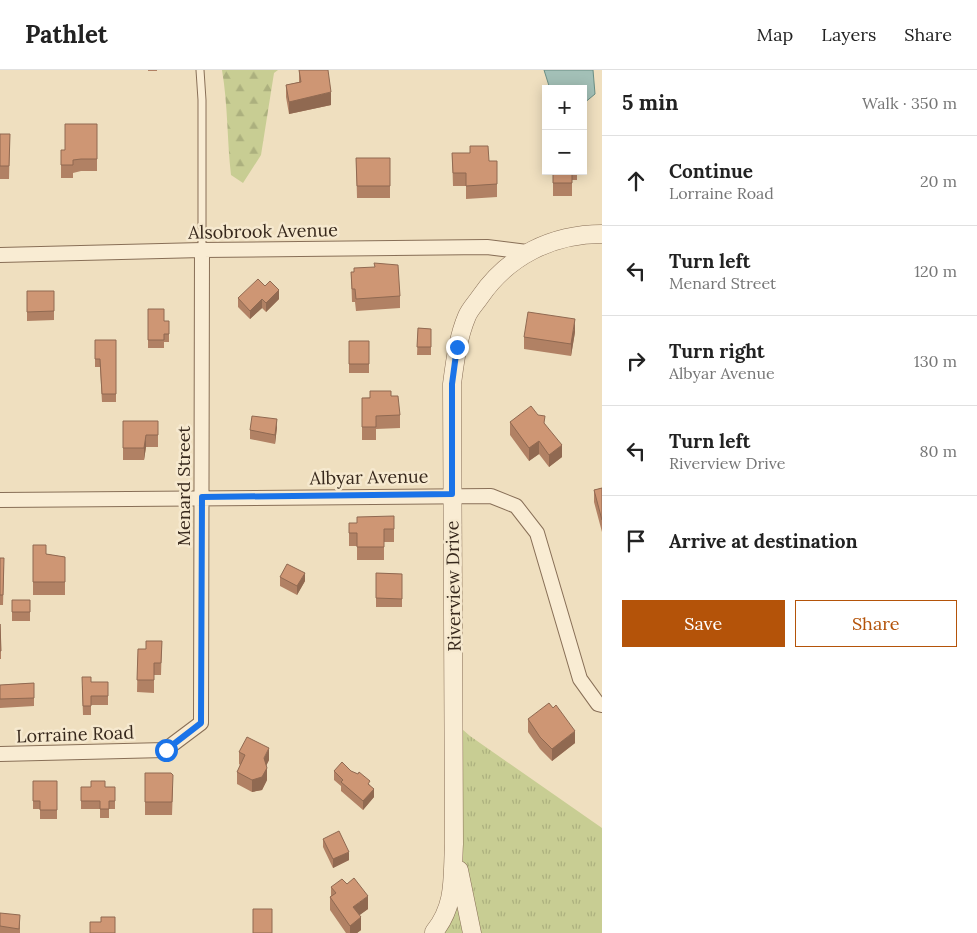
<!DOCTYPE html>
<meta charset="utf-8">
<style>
:root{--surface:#fff;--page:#f2f2f2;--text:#222;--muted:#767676;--line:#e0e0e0;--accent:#b45309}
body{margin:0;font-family:Lora,serif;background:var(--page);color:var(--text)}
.controls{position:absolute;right:15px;top:15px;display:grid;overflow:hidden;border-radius:0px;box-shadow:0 2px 12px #0003}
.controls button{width:45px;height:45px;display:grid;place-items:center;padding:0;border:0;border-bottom:1px solid var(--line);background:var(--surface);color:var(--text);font:25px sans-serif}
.stop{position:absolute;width:15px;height:15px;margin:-11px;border:4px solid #1a73e8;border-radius:50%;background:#fff}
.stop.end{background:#1a73e8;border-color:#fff;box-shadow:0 1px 5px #0008}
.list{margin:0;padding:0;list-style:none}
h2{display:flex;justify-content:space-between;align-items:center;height:65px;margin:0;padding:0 20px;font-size:21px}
h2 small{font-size:16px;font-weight:400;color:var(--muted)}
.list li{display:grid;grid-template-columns:32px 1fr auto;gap:15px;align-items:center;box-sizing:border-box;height:90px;padding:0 20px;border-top:1px solid var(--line)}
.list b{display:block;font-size:19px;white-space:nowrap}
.list p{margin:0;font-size:16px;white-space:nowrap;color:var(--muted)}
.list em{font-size:16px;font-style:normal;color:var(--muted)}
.actions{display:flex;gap:10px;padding:15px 20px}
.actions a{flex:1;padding:11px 0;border:1px solid var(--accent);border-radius:0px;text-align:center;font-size:18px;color:var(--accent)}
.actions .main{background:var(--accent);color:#fff}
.icon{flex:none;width:28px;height:28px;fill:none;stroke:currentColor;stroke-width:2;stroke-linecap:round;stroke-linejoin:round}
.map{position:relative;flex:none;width:602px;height:863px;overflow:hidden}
header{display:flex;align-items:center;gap:30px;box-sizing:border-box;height:70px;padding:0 25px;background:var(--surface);border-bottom:1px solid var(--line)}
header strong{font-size:24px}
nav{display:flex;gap:28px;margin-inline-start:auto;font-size:18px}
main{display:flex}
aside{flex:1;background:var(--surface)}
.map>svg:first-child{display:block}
.forest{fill:url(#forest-firs)}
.park{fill:url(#park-tufts)}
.water{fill:#a3c0b7;stroke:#6a8e84}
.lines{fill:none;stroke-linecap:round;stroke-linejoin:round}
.service-casing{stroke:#886f57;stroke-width:9}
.minor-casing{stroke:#886f57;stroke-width:16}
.tertiary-casing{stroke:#886f57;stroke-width:19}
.service{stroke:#f9ecd3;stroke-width:7}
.minor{stroke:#f9ecd3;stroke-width:14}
.tertiary{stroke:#f9ecd3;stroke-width:18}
.wall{fill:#b18164}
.shaded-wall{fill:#906951}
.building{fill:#ce9674;stroke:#906951}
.route{stroke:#1a73e8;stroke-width:6}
.labels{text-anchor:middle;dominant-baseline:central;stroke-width:5;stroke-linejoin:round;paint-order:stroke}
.street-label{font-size:18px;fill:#37281c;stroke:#f6e9cf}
</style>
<header>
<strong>Pathlet</strong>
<nav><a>Map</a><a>Layers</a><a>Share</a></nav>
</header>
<main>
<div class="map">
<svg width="602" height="863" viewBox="0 0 602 863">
<defs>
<pattern id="forest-firs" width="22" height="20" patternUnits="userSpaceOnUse" patternTransform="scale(1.25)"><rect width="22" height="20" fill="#c8cd93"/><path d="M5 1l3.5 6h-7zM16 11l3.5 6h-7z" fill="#acb07e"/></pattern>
<pattern id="park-tufts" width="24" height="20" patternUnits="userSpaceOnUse" patternTransform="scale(1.25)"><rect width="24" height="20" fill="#c8cd93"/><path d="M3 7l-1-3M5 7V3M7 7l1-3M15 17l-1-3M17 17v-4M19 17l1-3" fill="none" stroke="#acb07e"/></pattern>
</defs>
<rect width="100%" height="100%" fill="#efdfbf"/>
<path class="forest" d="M222,0H278L274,3L261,85L243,113L231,105C227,70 228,35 222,0Z"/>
<path class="park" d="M454,652L470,666L602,758V863H432L444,849Z"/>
<path class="water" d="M544,0H593L595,24L583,34V19H550Z"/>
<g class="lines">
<g class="service-casing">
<path id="service" d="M200,0L202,30V180"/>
</g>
<g class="minor-casing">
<path id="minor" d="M0,185L202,180L487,177L527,182
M0,430L491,426L516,436L537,463L580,609L598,634L602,635
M0,684L165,680L201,653L202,180"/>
</g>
<g class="tertiary-casing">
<path id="tertiary" d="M459,800L472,863
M434,862C456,835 452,807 454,774L452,314C455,291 458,267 467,246C470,239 476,233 480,227C508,186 552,164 602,164"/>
</g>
<use href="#service" class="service"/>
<use href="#minor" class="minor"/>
<use href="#tertiary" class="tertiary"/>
</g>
<path class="wall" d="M148,0H157V1H148Z
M299,0L331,35L289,44L286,27V15L299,12Z
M97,54V101H81L73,103V108H61V80H65Z
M0,64H10L9,109H0Z
M583,74H585V105H577V110H572V126H553V101H583Z
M452,83H470L489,91H497V127L466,129V116H453Z
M356,88H390V128H357Z
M351,202L400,226V238L356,241L355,232H352Z
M27,221H54V250L27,251Z
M238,228L279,229L266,242L262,238L250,249L238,237Z
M148,239L164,251H169V272H164V278H148Z
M418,258L431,259V285H417Z
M575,262L571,286L524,279V267Z
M95,270H116V332H102L100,297H95Z
M349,271H369V303H349Z
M391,326L400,345V358L376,359V370H362V328Z
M123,351H158V377H146L144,390H123Z
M510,352L545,354L562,387L549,397L539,384L529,391L510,365Z
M277,357L275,374L250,369V360Z
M602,418V462L594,432V420Z
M394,446V472H384V490H357V476H349V453H357Z
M33,475L46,484L65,487V525H33Z
M0,488L4,498L3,535H0Z
M376,503L402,504V537H376Z
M280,507L305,511L297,525L280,516Z
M12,530H30V551H12Z
M0,554L1,581V589H0Z
M162,571L161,605H154V623L137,622L138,579H146Z
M91,612H108V635H91V645H83L82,616Z
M34,613V636L0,638V615Z
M528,649L575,673L552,691L540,679L528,662Z
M239,682L269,690L266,696L267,710L262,720L252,722L237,714V702L240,695L239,694Z
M334,701H351L370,715L374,727L363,740L341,721V716L334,710Z
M145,703L173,717L172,745H145Z
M33,711H57V749H40V739H33Z
M81,717H115V739H109V748H100V739H81Z
M323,769L349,790L333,798L323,777Z
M331,817L368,839L359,845L361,860L357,863H346L330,840V827L331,826Z
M0,843L20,853V863H0Z"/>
<path class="shaded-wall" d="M331,22V35L289,44V32Z
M279,220V229L266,242V233Z
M262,229V238L250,249V241Z
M575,249V262L571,286V274Z
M277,349V357L275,374V365Z
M146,365V377L144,390V378Z
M539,371V384L529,391V378Z
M562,375V387L549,397V385Z
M305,503V511L297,525V516Z
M575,661V673L552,691V679Z
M269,678V690L264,700V688Z
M267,698V710L262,720L252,722V710Z
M374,719V727L363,740V731Z
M349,782V790L333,798V789Z
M368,826V839L353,850V837Z
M361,847V860L357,863H350V856Z"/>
<path class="building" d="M299,0H328L331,22L289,32L286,15L301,12Z
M65,54H97V89H81L73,90V95H61V80H65Z
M0,64H10L9,96H0Z
M583,74H585V93H583Z
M470,76H488L489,91H497V114L466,116V103H453L452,83H470Z
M356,88H390V116H357Z
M553,101H572V113H553Z
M374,193L398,195L400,226L356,229L355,219H352L351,202H354V198L375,197Z
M258,209L265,216L270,211L279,220L266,233L262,229L250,241L238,228Z
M27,221H54V241L27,242Z
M148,239H164V251H169V264H164V270H148Z
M528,242L575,249L571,274L524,267Z
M418,258L431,259V277H417Z
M95,270H116V324H102L100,289H95Z
M349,271H369V294H349Z
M370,321H391V326H398L400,345L376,346V357H362V328H370Z
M531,336L538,345L545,346L544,353L562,375L549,385L539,371L529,378L510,352Z
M252,346L277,349L275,365L250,360Z
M123,351H158V365H146L144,378H123Z
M602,418V450L594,420Z
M394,446V459H384V477H357V463H349V453H357V447Z
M33,475H46V484L65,487V512H33Z
M0,488H4L3,525H0Z
M287,494L305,503L297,516L280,507Z
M376,503L402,504V529L376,528Z
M12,530H30V542H12Z
M0,554L1,581H0Z
M146,571H162L161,593H154V610H137L138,579H146Z
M82,607H91V612H108V626H91V636H83Z
M34,613V628L0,629V615Z
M549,633L553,638L556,635L575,661L552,679L540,667L528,649Z
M247,667L269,678L264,688L267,698L262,707L252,710L237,702L245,685L239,682Z
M342,692L351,701L358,704L359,702L370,711L368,714L374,719L363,731L341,712L343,710L334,701Z
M145,703H171L173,705L172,732H145Z
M33,711H57V740H40V731H33Z
M91,711H105V717H115V731H109V739H100V731H81V717H91Z
M339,761L349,782L333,789L323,769Z
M354,808L368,826L353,837L361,847L350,856L330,827L336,823L331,817L342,809L347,814Z
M253,839H272V863H253Z
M0,843L20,845L19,859L0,856Z
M101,847H115V863H90V852H101Z"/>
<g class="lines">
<path class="route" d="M166,680L201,653L202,427L452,424V314L457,277"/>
</g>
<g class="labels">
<g class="street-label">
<text transform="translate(263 161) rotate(-1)">Alsobrook Avenue</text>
<text transform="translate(369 407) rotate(-1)">Albyar Avenue</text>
<text transform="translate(183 416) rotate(-90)">Menard Street</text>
<text transform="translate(453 516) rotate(-91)">Riverview Drive</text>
<text transform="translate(75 664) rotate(-2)">Lorraine Road</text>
</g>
</g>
</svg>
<div class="controls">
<button>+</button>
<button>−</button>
</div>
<div class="stop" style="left:166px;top:680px"></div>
<div class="stop end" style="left:457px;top:277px"></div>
</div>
<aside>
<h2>5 min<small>Walk · 350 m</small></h2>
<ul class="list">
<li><svg class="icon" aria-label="ahead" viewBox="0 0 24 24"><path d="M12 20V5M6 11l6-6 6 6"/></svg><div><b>Continue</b><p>Lorraine Road</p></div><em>20 m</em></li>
<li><svg class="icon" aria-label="left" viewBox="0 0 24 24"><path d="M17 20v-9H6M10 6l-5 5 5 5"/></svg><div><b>Turn left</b><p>Menard Street</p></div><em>120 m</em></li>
<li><svg class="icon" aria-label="right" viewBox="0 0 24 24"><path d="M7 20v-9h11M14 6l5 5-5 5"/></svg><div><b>Turn right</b><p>Albyar Avenue</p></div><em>130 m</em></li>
<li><svg class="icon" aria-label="left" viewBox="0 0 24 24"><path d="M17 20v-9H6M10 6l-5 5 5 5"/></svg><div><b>Turn left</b><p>Riverview Drive</p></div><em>80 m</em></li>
<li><svg class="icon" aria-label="arrive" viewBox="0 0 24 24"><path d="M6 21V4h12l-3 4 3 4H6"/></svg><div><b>Arrive at destination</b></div></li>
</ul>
<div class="actions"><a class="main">Save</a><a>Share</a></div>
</aside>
</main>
